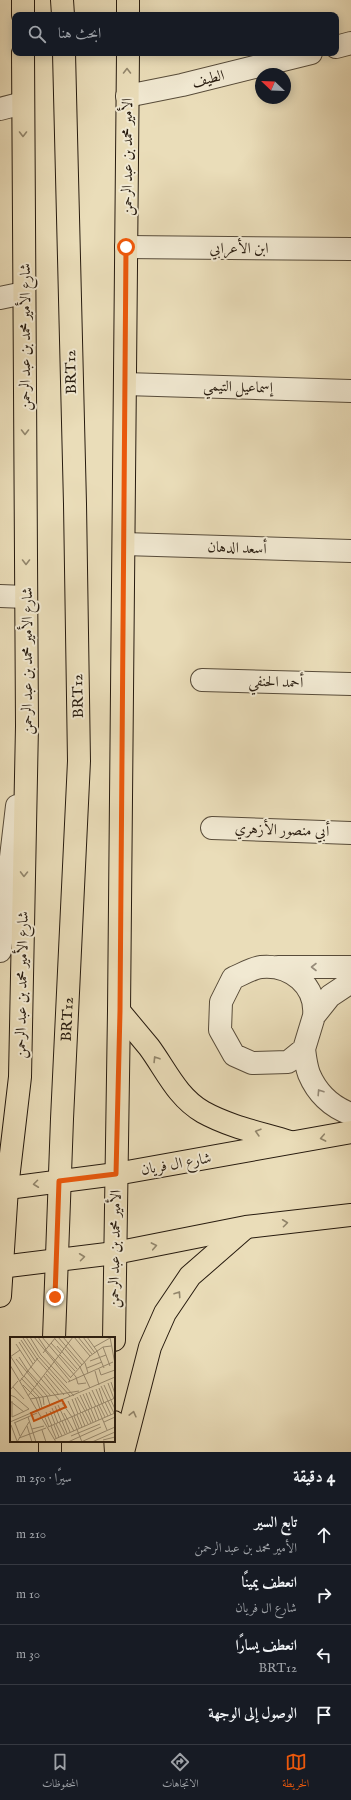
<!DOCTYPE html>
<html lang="ar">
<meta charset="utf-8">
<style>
:root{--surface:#171b24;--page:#20242c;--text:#f1f3f6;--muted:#9ea1a6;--line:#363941;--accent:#ea580c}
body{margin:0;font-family:"IM FELL English",Amiri,serif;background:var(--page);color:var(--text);direction:rtl}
.compass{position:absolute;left:255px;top:68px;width:36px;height:36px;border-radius:50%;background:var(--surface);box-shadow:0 2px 10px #0003;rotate:293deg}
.stop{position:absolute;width:12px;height:12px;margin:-9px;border:3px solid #ea580c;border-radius:50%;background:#fff}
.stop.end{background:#ea580c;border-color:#fff;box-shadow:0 1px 4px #0008}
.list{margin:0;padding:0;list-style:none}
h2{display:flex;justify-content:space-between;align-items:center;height:52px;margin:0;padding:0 16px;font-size:17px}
h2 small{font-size:13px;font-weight:400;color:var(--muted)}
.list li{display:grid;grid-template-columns:26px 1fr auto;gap:12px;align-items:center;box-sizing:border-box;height:60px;padding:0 16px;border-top:1px solid var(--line)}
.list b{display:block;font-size:15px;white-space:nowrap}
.list p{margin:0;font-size:13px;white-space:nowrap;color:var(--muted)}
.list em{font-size:13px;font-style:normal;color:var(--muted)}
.icon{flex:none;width:22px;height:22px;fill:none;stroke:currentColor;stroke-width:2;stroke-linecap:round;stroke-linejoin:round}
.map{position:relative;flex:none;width:351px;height:1452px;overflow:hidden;direction:ltr}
.search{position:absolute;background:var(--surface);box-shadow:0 2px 10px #0003;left:12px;right:12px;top:12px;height:44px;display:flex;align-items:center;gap:10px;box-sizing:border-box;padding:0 14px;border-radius:8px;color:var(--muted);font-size:15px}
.sheet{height:292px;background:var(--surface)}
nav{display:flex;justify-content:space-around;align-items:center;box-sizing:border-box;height:56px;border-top:1px solid var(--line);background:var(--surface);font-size:11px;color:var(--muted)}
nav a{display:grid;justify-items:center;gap:2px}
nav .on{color:var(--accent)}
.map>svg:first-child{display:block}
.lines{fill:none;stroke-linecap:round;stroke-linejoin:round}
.minor-casing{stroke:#584c3a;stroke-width:24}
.major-casing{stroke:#271b0f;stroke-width:24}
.minor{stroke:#f1e9d2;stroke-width:22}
.major{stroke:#eaddb9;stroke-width:22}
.oneway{stroke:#92866c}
.oneway2{stroke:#968c7a}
.route{stroke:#ea580c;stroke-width:5}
.labels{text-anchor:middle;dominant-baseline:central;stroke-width:4;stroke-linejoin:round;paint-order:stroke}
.street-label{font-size:15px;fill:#271b0f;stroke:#f1e9d2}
.inset-road{fill:none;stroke:#9c8f75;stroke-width:1}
.view{fill:#d5530c;fill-opacity:0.15;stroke:#d5530c;stroke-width:2}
.inset-edge{fill:none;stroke:#271b0f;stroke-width:2}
</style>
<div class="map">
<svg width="351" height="1452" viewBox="0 0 351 1452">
<rect width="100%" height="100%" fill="#eaddb9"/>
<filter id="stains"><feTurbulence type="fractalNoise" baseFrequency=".005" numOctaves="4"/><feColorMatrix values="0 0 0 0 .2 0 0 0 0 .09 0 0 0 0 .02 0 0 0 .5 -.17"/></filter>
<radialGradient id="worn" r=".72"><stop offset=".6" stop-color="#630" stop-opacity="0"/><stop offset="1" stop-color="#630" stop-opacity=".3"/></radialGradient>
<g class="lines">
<g class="minor-casing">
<path id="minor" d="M336,47L351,43
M127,96L182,85L311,53
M0,109L23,103
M126,247L351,249
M0,298L24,293
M125,384L351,391
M124,544L351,551
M0,596L26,597
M202,680L351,684
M212,828L351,833
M0,951L17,806
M278,967H351
M314,1016C317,986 291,964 261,967C252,968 241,975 233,978L221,1002L220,1030L234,1055L252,1063L288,1062L304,1049L314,1016L330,996L351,982
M304,1049C305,1057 306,1066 309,1074C317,1093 332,1107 351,1114"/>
</g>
<g class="major-casing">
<g id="major">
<path d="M23,0V15"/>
<path d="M62,0L63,15"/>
<path d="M128,15V0"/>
<path d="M119,1011C129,1023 139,1035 149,1047C166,1070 177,1097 203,1112C230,1127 261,1133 290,1142"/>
<path d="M0,1189L116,1174L351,1132"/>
<path d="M0,1267L115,1253L246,1227L351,1215"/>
<path d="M0,1296L7,1188L20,1077L27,726L23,53"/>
<path id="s1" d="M54,1338L62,1119L79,761L75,504L64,53"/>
<path d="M114,1340L119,1011L128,53"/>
<path d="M114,1422L116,1452"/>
<path d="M50,1452V1441"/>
<path d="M123,1452L150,1347L165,1313L190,1276L245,1228"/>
</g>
</g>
<use href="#minor" class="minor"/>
<use href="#major" class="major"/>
</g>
<defs><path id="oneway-chevron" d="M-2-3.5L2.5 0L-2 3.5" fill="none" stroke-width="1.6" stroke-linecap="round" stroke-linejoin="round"/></defs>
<g class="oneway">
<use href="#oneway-chevron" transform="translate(127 71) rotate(-90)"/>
<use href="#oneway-chevron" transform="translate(23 134) rotate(90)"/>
<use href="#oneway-chevron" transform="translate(25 432) rotate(90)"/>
<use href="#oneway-chevron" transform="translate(26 562) rotate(90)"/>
<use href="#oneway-chevron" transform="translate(24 874) rotate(91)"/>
<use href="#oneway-chevron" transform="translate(156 1059) rotate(-122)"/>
<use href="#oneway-chevron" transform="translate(258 1132) rotate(-164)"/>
<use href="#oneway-chevron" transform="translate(323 1138) rotate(169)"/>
<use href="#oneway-chevron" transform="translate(36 1184) rotate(173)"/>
<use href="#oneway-chevron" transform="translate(285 1223) rotate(-7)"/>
<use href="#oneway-chevron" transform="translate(154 1246) rotate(-11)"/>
<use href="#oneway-chevron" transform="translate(82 1257) rotate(-7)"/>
<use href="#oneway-chevron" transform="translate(178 1294) rotate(-56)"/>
<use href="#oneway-chevron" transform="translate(133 1414) rotate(-76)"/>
</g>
<g class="oneway2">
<use href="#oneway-chevron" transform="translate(314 967) rotate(-180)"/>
<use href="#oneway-chevron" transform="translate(320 1092) rotate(-123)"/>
</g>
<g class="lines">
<path class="route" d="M55,1297L59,1181L116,1174L120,1011L126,247"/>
</g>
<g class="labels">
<g class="street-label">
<text transform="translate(208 79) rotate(-14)">الطيف</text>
<text transform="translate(127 157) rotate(-90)">الأمير محمد بن عبد الرحمن</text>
<text x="239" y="248">ابن الأعرابي</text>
<text transform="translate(25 337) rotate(-90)">شارع الأمير محمد بن عبد الرحمن</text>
<text transform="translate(71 372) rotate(-91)">BRT12</text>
<text transform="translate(238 387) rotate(2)">إسماعيل التيمي</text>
<text transform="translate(237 548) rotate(2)">أسعد الدهان</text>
<text transform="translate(27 661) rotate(-90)">شارع الأمير محمد بن عبد الرحمن</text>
<text transform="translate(276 682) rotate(2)">أحمد الحنفي</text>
<text transform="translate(78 696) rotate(-91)">BRT12</text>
<text transform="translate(282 830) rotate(2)">أبي منصور الأزهري</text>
<text transform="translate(22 985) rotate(-89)">شارع الأمير محمد بن عبد الرحمن</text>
<text stroke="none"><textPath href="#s1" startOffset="319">BRT12</textPath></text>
<text transform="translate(176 1164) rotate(-10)">شارع ال فريان</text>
<text transform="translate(115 1249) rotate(-89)">الأمير محمد بن عبد الرحمن</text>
</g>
</g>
<g transform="translate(10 1337)">
<rect width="105" height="105" fill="#eaddb9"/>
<path class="inset-road" d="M16,0L29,20L64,59M20,0L31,18L57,46M24,0L60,44M28,0L36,12M32,0L66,40M48,0L72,28M53,0L75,26L78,36M64,0L80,19M68,0L82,17M73,0L85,16M77,0L87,14L94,31M100,0L105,27M13,1L27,22L60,59M45,2L54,12M11,3L25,24M9,5L23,27M41,6L51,17M6,7L21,30L50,64M47,9L67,32M84,10L100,1M93,10L100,29M35,12L61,41M55,12L70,30L80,51M33,16L46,0M50,18L65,34M0,20L10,13M1,20L13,39M9,20L18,34L41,59M6,22L37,59L40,68M80,24L96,18M0,28L46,105M77,31L92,25M89,32L91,38L105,33M85,34L89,48M36,37L54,58M14,39L33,60L34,68M34,39L49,58M61,40L80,19L93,10L101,9M66,40L68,47L76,46M11,41L29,60L32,71M10,44L28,21M58,45L103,25M101,45L105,57M98,46L104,62M13,48L26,61L30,72M94,48L105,72M91,49L98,64M3,50L14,62M89,51L94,66M86,52L92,67M0,53L8,44M82,53L89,68M79,55L86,70M76,56L82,71M73,57L80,72M0,58L5,60L19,72L2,80M70,58L77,73M18,59L63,0M67,60L75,74M65,61L71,76M20,62L69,54M62,62L68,77M0,64L14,75M2,64V80M58,64L65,79M98,64L104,76M95,65L101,78M52,66L62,80L72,105M92,67L98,79M48,68L55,83M89,68L95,80M45,69L51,84M87,69L97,93M84,70L89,83M42,71L48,86M81,72L86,84M78,73L83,85M40,74L45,87M75,74L81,86M36,75L42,89M72,75L78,87M54,76L64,94M70,77L75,89M34,78L39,90M67,78L72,90M64,79L69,91M18,80L26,105M55,83L60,95M52,84L57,96M0,85L105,40M49,85L55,97M94,85L105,80M4,86L27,76M5,86L10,99M46,87L52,99M1,88L7,104M44,88L49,100M17,89L22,105M41,89L46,101M38,90L105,61M22,92L34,89M32,93L36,105M61,99L90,87M9,101L36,91M45,102L105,76M93,103L105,100M7,105L19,85M58,105L91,90M71,105L105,90M82,105L105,95"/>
<path class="view" d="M52,63L56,70L24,84L21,76Z"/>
<rect width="105" height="105" class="inset-edge"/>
</g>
<rect width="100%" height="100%" filter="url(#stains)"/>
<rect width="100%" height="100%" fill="url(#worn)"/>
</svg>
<svg class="compass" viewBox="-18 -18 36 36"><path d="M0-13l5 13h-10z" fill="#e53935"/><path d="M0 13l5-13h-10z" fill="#9ea1a6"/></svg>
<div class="stop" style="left:126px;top:247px"></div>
<div class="stop end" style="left:55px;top:1297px"></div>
<div class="search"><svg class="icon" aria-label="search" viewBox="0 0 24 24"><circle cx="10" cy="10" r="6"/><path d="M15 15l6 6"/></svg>ابحث هنا</div>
</div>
<section class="sheet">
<h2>4 دقيقة<small>سيرًا · 250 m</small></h2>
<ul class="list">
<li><svg class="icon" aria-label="ahead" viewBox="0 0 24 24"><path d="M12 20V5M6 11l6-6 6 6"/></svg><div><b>تابع السير</b><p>الأمير محمد بن عبد الرحمن</p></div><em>210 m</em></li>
<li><svg class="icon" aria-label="right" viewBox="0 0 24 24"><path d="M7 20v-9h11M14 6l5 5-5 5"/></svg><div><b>انعطف يمينًا</b><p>شارع ال فريان</p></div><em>10 m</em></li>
<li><svg class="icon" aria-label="left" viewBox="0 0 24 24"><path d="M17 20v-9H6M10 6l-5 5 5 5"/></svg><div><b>انعطف يسارًا</b><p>BRT12</p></div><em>30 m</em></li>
<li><svg class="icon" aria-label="arrive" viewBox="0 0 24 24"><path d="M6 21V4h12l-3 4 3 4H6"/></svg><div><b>الوصول إلى الوجهة</b></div></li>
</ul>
</section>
<nav>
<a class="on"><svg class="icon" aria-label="map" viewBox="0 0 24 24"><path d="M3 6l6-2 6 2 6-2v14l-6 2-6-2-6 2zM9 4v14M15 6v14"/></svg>الخريطة</a>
<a><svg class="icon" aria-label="directions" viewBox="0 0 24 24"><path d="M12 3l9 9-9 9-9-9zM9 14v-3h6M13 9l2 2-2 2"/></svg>الاتجاهات</a>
<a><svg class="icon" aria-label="saved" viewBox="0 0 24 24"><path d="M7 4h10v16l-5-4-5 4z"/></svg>المحفوظات</a>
</nav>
